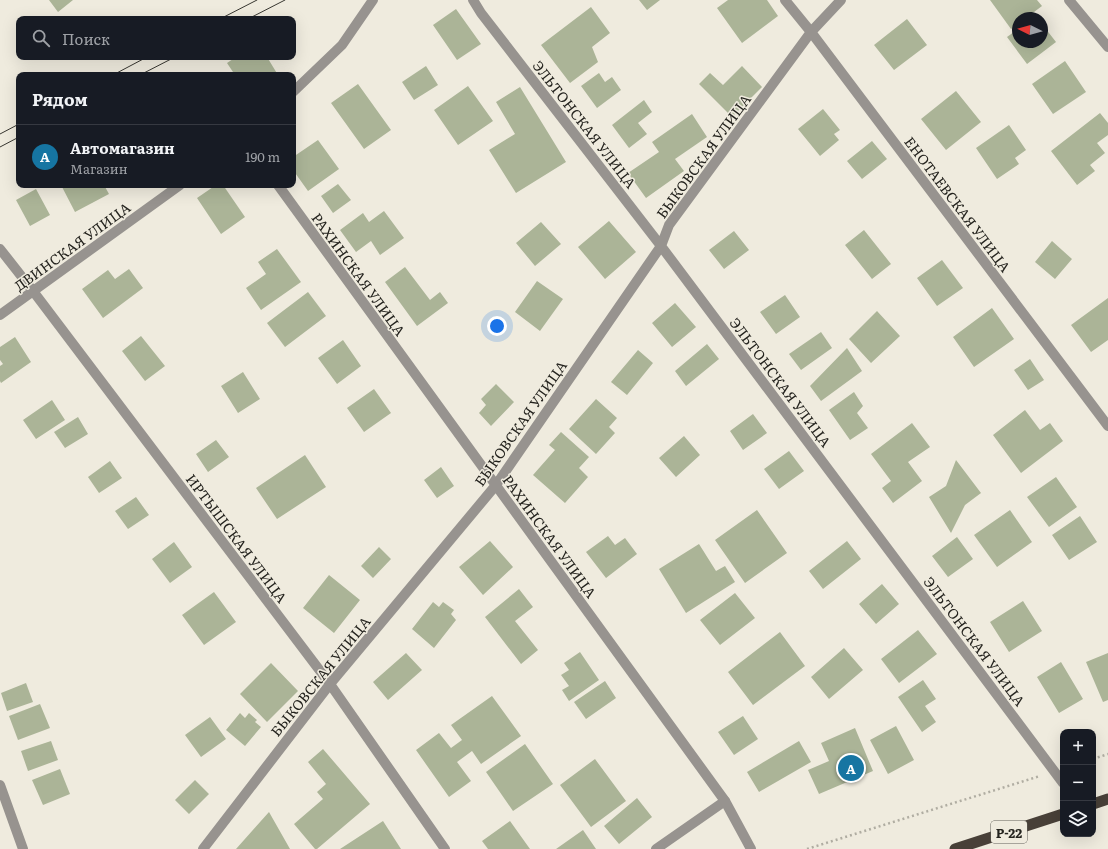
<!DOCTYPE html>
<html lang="ru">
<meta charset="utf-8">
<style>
:root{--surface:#171b24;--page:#242831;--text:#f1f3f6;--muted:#9ea1a6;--line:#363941;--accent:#1675a2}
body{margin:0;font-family:Literata,serif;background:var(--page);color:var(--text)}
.controls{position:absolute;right:12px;bottom:12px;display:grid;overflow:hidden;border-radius:8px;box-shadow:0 4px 16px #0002}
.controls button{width:36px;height:36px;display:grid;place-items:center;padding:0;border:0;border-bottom:1px solid var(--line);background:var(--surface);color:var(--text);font:20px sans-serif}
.compass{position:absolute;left:1012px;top:12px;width:36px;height:36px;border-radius:50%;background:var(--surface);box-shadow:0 4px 16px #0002;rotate:275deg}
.you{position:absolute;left:497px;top:326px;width:14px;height:14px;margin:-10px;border:3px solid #fff;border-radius:50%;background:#1a73e8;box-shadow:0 0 0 6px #1a73e833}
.badge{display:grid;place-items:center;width:26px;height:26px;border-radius:50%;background:var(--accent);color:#fff;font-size:13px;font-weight:700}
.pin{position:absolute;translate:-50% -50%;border:2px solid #fff;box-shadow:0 1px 4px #0006}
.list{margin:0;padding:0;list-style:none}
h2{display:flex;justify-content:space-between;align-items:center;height:52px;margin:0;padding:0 16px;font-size:17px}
h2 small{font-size:13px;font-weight:400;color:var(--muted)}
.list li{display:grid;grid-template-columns:26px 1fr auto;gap:12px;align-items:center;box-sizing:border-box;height:64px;padding:0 16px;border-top:1px solid var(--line)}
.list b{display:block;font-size:15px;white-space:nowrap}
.list p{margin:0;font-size:13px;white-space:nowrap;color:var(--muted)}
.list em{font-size:13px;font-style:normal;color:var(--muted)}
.icon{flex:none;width:22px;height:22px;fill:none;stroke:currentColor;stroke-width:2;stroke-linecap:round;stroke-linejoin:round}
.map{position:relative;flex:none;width:1108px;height:849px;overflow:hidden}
.search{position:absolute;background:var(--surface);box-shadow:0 4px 16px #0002;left:16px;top:16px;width:280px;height:44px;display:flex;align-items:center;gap:10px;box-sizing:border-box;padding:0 14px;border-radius:8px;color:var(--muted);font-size:15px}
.panel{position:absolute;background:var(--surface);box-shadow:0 4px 16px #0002;left:16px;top:72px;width:280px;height:116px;border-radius:8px}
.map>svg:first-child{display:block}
.building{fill:#abb497}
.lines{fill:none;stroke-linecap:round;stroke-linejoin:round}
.path{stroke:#b0ada2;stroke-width:2.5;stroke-dasharray:2 3;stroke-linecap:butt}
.service{stroke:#97938f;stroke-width:10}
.minor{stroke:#97938f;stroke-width:10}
.trunk{stroke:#484038;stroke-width:11}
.tram{stroke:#383731;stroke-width:1}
.labels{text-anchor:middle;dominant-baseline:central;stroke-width:3;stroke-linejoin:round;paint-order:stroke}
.shield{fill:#efebde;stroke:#615f58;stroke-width:1}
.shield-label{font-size:13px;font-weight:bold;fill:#24231e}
.street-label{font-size:14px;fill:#24231e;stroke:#efebde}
</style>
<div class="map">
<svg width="1108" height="849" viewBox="0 0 1108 849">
<rect width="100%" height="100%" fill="#efebde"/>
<path class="building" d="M49,0H73L58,12Z
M639,0H660L647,10Z
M728,0H767L778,16L742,43L717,8Z
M990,0H1037L1042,6L1026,18H1018V24L1011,29Z
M591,7L610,33L592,47L598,62L570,83L541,45Z
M456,9L481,44L457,60L433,25Z
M907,19L927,45L894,70L874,45Z
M1042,24L1056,42L1027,64L1007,37L1018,29V42H1042Z
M236,57H267L278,75H235L227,63Z
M1065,61L1086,92L1053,114L1032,84Z
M426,66L438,85L414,100L402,82Z
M742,66L762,87L732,117L699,84L710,73L723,85Z
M599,73L605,82L612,77L621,90L597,108L581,86Z
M358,84L391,130L364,149L331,103Z
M468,86L493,121L458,145L434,110Z
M520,87L566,162L516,193L489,150L515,134L496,102Z
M956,91L981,122L946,150L921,119Z
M644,100L652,112L638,123L647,134L629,148L612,125Z
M823,109L840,130L834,134L839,140L820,156L798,129Z
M1100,113L1108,123V135L1097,143L1105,153L1090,165L1095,171L1077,185L1051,151Z
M692,114L707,137L675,159L684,171L646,198L628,173L659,152L652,142Z
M1009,125L1026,150L1015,158L1019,164L997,179L976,148Z
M318,140L339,169L308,191L293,170V157Z
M872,141L887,159L862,179L847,161Z
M338,184L351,200L333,213L321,196Z
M61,185H104L109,194L75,212Z
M216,185H223L245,217L221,234L197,198Z
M36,189L50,215L30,226L16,200Z
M384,211L404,238L380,255L371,241L356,252L340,230L363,213L369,222Z
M609,221L636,252L605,279L578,247Z
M541,222L561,244L535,266L516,243Z
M864,230L891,264L872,279L845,245Z
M734,231L749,250L724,269L709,250Z
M1052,241L1072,259L1055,279L1035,262Z
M277,249L301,282L261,310L246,288L266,274L258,262Z
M942,260L963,288L937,306L917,278Z
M405,267L430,300L440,292L448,303L417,326L385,282Z
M129,269L143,288L103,318L82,289L108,270L115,279Z
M537,281L563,299L540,331L515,312Z
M308,292L326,316L285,347L267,323Z
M785,295L800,317L776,334L760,312Z
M1108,298V340L1091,352L1071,325Z
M675,303L696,327L672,347L652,323Z
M992,308L1014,339L974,367L953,337Z
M877,311L900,336L871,363L849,339Z
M821,332L832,348L801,370L789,354Z
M141,336L165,366L145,381L122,351Z
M15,337L31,362L1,383L0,381V366L3,364L0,360V347Z
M343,340L361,366L337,384L318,358Z
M707,344L719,359L686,386L675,371Z
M847,348L862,371L821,401L810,386Z
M638,350L653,363L627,395L611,382Z
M1030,359L1044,380L1028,390L1014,370Z
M243,372L260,399L238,413L221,386Z
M496,384L514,402L491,426L479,413L486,405L481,399Z
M374,389L391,413L364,432L347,408Z
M854,392L863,406L857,413L868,428L850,440L829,410Z
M596,399L617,418L609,427L615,433L596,454L569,429Z
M52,400L65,420L36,439L23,420Z
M1025,410L1040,430L1050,423L1063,441L1021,473L993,435Z
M753,414L767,433L743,450L730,431Z
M78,417L88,434L65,448L54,432Z
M912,423L930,447L908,462L922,481L893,503L882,488L891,481L871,454Z
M561,432L589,457L579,468L588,477L565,503L533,475L555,450L549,445Z
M684,436L700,455L676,477L659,458Z
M216,440L229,457L208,472L196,454Z
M789,451L804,471L779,489L764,469Z
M305,455L326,487L277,519L256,488Z
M956,460L981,493L965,505L951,533L929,497L946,486Z
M110,461L122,478L99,493L88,477Z
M441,467L454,486L437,498L424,480Z
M1056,477L1077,507L1049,527L1027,497Z
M136,497L149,515L128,529L115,511Z
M757,510L787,553L745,583L715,540Z
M1010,510L1032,542L997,567L974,535Z
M1080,516L1097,542L1069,560L1052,535Z
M608,536L615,545L625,538L637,554L606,578L586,552Z
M957,537L973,559L948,577L932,556Z
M490,541L513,567L483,595L459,567Z
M847,541L861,559L823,589L809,571Z
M174,542L192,567L170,583L152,559Z
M699,544L716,571L725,566L735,582L686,613L659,569Z
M379,547L391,559L373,578L361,566Z
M329,575L360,600L334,633L303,608Z
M882,584L899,604L876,624L859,604Z
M519,589L533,607L515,621L538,650L521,664L485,617Z
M214,592L236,622L204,645L182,615Z
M735,593L755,618L720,645L700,620Z
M1023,601L1042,631L1009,652L990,622Z
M433,602L439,607L443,602L454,610L451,614L456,620L434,648L412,629Z
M918,630L937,654L899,683L881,659Z
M780,632L805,666L753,705L728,672Z
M844,648L863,670L829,699L811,677Z
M580,652L599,680L569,701L562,690L569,686L561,675L569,670L564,663Z
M406,653L422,670L388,700L373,682Z
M1108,653V700L1103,702L1086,662Z
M1061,662L1083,699L1059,713L1037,677Z
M271,663L298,691L267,722L240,694Z
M923,680L936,699L925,706L936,722L922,732L898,697Z
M605,681L616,698L586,719L574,702Z
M26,683L33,702L7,711L1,693Z
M492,696L521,736L481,764L472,751L457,762L471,781L449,797L416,750L439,733L451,748L462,740L451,725Z
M40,704L50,728L18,740L9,716Z
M240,713L245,718L249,713L257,720L255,722L261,727L245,746L226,730Z
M743,716L758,739L734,755L718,732Z
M210,717L226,739L201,757L185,735Z
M896,726L914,760L888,774L870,740Z
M855,728L873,771L819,794L808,770L829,761L821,743Z
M51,741L58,760L28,771L21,751Z
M799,741L811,762L759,792L747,772Z
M525,744L553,784L513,811L486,772Z
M323,749L370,804L317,849H315L294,824L323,799L317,792L326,784L308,762Z
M595,759L626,801L591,827L560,785Z
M60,769L70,794L43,805L32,780Z
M195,780L209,794L189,814L175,800Z
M637,798L652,817L619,844L604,826Z
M269,812L290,849H236Z
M383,821L401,849H340Z
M510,821L530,849H488L482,841Z
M583,830L596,849H556Z"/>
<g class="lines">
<path class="path" d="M1093,759L1108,754
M807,849L1040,776"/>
<path class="service" d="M656,849L725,801"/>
<path class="minor" d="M473,0L481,13L661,246L1063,783
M785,0L811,32L1108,426
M1069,0L1108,47
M293,92L342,45L373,0
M278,185L725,801L751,849
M0,249L33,291L330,684L445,849
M0,315L180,185
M0,785L23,849
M203,849L330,684L496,485L661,246L669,225L811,32L841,0"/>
<path class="trunk" d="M1093,804L1108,799
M955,849L1063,814"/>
<path class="tram" d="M220,19L257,0
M248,19L285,0
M113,75L147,57
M140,75L175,57
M0,134L19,124
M0,147L19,137"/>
</g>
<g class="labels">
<rect class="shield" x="991" y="821" width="36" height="22" rx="3"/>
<g class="shield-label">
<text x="1009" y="832">Р-22</text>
</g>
<g class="street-label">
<text transform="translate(585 124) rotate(52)">ЭЛЬТОНСКАЯ УЛИЦА</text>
<text transform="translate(703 156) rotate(-54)">БЫКОВСКАЯ УЛИЦА</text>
<text transform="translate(958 204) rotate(53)">ЕНОТАЕВСКАЯ УЛИЦА</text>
<text transform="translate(72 246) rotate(-36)">ДВИНСКАЯ УЛИЦА</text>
<text transform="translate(359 274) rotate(54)">РАХИНСКАЯ УЛИЦА</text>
<text transform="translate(781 382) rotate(53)">ЭЛЬТОНСКАЯ УЛИЦА</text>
<text transform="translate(520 423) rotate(-55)">БЫКОВСКАЯ УЛИЦА</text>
<text transform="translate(550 536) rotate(54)">РАХИНСКАЯ УЛИЦА</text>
<text transform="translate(237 538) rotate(53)">ИРТЫШСКАЯ УЛИЦА</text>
<text transform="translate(975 641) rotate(53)">ЭЛЬТОНСКАЯ УЛИЦА</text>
<text transform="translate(320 676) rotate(-51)">БЫКОВСКАЯ УЛИЦА</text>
</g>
</g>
</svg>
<div class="controls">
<button>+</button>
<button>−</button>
<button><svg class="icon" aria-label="layers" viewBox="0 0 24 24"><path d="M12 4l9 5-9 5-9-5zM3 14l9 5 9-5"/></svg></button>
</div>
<svg class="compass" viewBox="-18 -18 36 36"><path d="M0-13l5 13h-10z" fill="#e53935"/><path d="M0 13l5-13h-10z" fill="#9ea1a6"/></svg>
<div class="you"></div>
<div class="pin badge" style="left:851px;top:768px">A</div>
<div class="search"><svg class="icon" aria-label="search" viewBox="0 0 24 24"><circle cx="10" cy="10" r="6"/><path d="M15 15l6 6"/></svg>Поиск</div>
<section class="panel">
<h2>Рядом<small></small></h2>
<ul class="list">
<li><span class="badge">A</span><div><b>Автомагазин</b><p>Магазин</p></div><em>190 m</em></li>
</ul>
</section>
</div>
